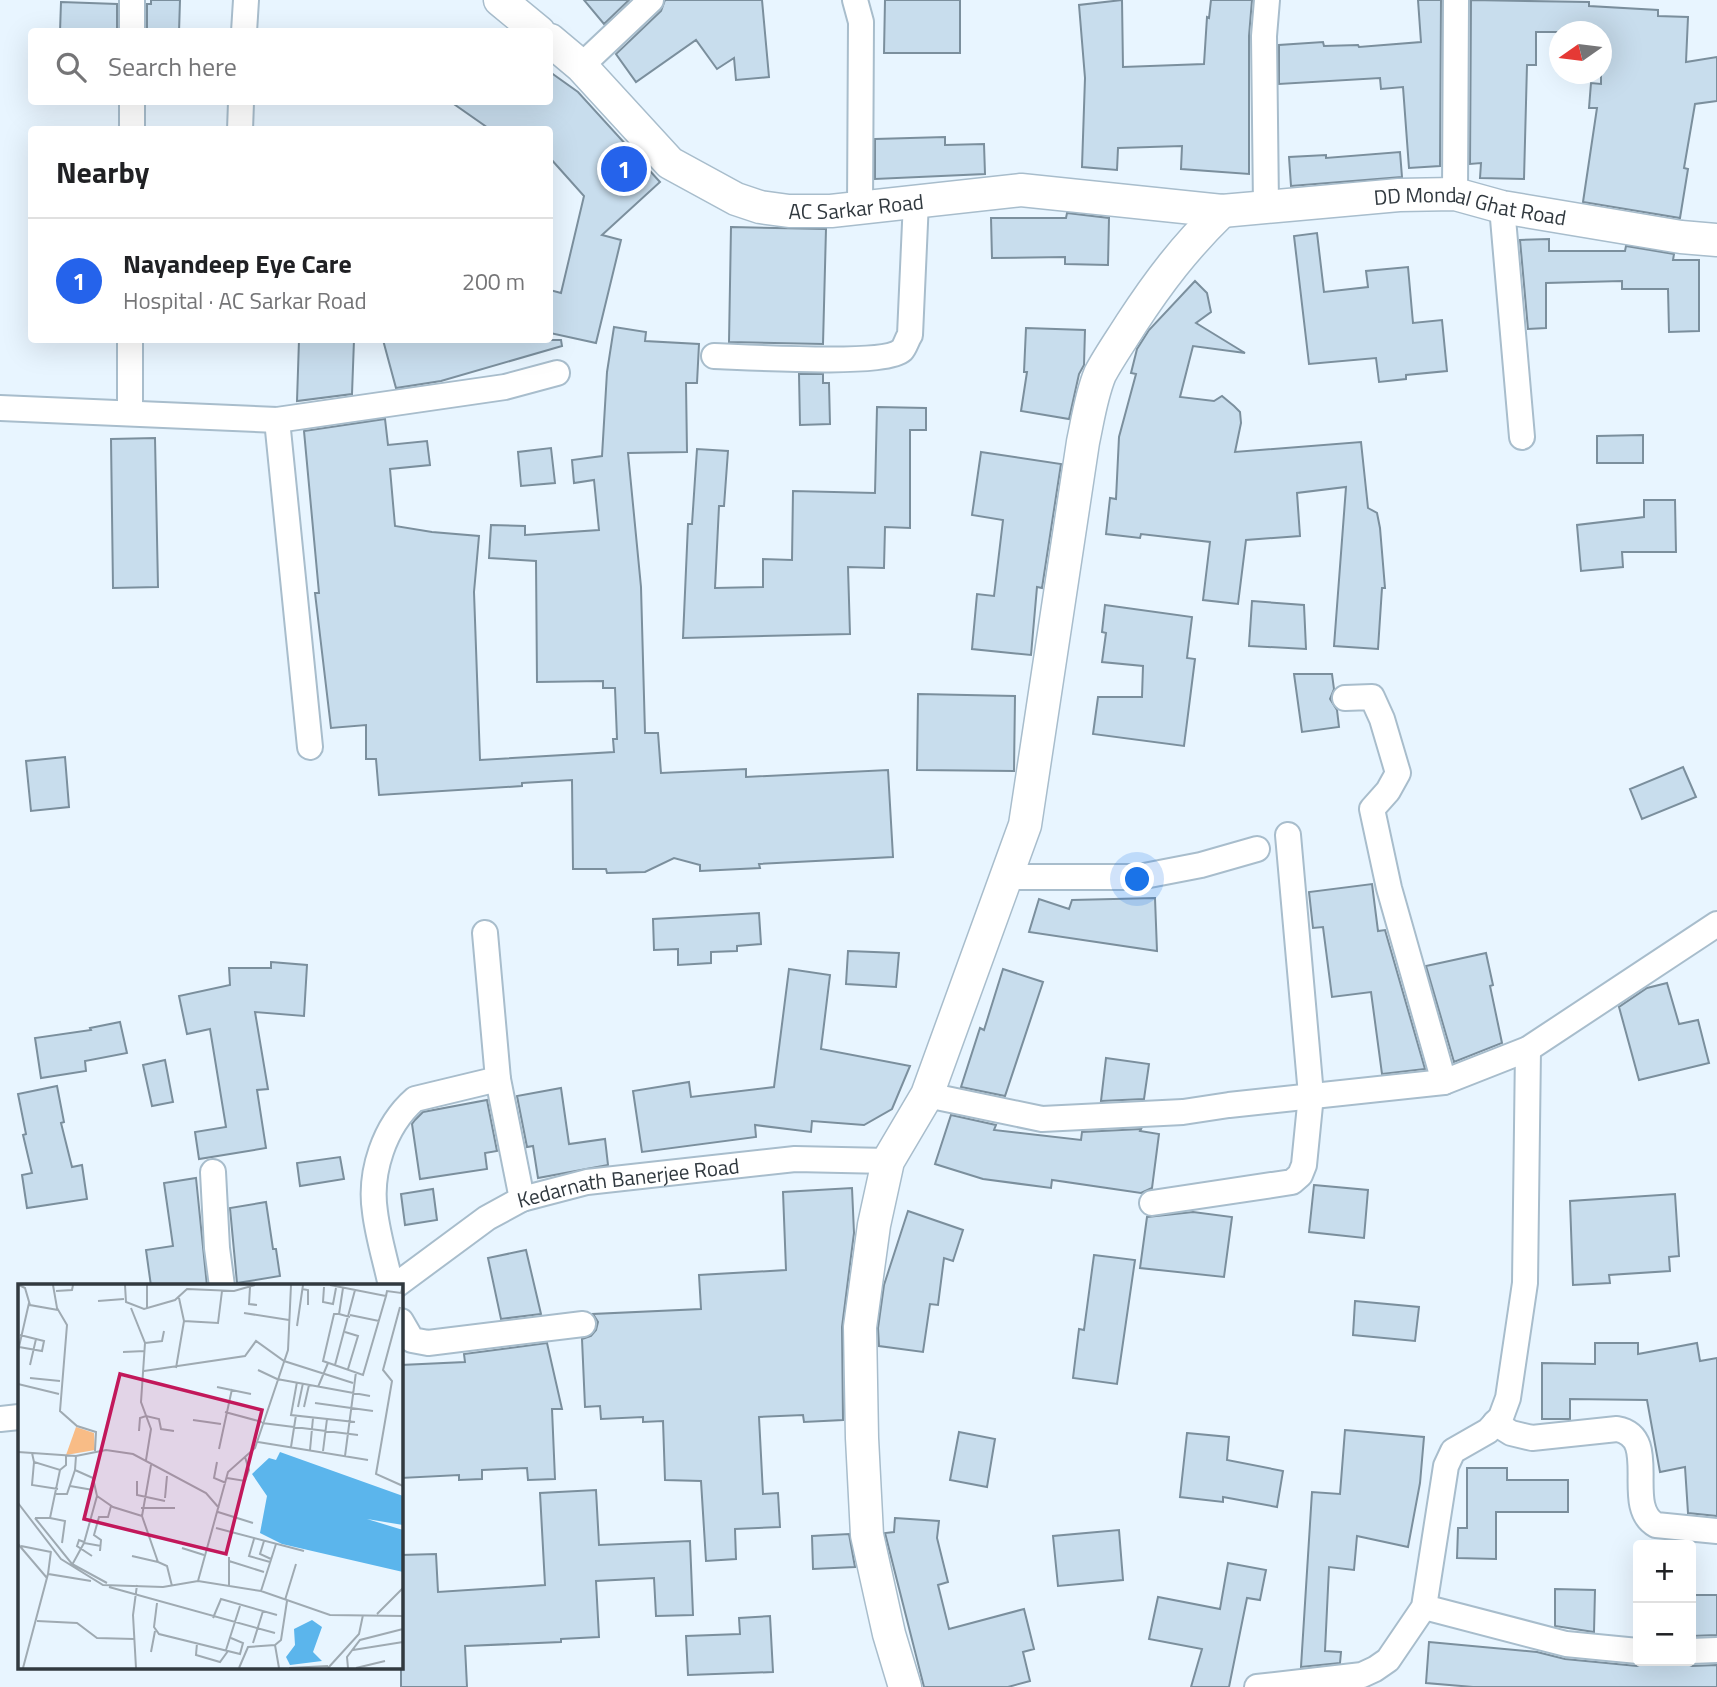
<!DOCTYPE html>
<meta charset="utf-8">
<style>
:root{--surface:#fff;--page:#f6f6f6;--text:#202124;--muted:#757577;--line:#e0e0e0;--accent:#2563eb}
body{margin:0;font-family:"Titillium Web",sans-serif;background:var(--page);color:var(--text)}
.controls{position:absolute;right:21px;bottom:21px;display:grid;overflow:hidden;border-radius:7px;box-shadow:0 7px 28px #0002}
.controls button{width:63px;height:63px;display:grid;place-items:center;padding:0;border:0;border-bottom:2px solid var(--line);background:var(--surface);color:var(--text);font:35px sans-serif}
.compass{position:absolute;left:1549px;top:21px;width:63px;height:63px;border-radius:50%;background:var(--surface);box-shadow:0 7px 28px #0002;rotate:256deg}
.you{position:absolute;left:1138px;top:880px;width:24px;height:24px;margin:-18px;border:5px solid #fff;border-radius:50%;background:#1a73e8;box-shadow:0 0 0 10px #1a73e833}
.badge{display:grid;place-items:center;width:46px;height:46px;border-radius:50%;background:var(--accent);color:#fff;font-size:23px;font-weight:700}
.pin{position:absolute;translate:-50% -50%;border:4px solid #fff;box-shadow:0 2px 7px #0006}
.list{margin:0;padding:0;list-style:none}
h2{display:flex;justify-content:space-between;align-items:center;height:91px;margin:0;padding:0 28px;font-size:30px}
h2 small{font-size:23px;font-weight:400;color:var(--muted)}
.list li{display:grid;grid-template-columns:46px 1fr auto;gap:21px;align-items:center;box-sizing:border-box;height:126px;padding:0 28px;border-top:2px solid var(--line)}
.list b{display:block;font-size:26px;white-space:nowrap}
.list p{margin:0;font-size:23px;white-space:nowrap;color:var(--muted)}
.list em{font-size:23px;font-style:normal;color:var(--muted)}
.icon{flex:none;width:38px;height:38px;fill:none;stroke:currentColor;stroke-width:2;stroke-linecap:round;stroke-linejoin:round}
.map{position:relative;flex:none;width:1717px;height:1687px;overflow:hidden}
.search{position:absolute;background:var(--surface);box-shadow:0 7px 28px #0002;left:28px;top:28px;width:525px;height:77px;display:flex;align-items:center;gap:18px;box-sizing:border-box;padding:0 24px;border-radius:7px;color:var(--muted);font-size:26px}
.panel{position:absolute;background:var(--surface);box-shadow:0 7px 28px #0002;left:28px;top:126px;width:525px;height:217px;border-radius:7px}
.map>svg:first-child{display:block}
.building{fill:#c8dded;stroke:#7b8f9d;stroke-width:2}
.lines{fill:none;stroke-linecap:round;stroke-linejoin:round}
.minor-casing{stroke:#a8bdcc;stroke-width:28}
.tertiary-casing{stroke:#a8bdcc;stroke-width:35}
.minor{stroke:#fff;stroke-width:24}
.tertiary{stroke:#fff;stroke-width:32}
.labels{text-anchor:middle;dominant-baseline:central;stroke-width:5;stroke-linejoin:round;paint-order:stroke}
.street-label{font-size:21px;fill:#31393f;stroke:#e8f5ff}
.inset-road{fill:none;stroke:#9faab2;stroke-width:2}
.view{fill:#c2185b;fill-opacity:0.15;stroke:#c2185b;stroke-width:3.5}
.inset-edge{fill:none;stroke:#31393f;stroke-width:3.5}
</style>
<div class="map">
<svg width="1717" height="1687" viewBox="0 0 1717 1687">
<rect width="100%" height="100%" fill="#e8f5ff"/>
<path class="building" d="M151,0H180L179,32H147V4H151Z
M584,0H629L604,24Z
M665,0H762L769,77L736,80L734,58L717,69L696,40L636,82L616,54L661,11Z
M885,0H960V53H884Z
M1122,0L1123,67L1204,64L1207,17L1209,18L1211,0H1252L1249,36V174L1181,169L1182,146L1118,148L1117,170L1082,167L1085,78L1079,5Z
M1418,0H1441L1440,166L1409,168L1403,87L1381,89L1380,78L1279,84V45L1323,42L1324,46L1358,45L1359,47L1421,42Z
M1471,0L1589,2V6L1658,10V16L1688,17L1686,62L1717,57V101L1695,104L1684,168L1688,169L1680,218L1583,202L1597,108H1589L1591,83L1601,84V32H1536V65H1527L1524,179L1480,178L1481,163L1470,164Z
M61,2L117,4V32H60Z
M550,72L578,92L660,182L602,235L621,240L596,343L550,333V290L561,293L584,196L550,158V130H491L451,102H550Z
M945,137V145L984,144L985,174L875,179V139Z
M1400,152L1402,177L1291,186L1289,157L1326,155V158Z
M1067,213L1109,218L1108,265L1065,264V257L992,258L991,218H1066Z
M731,227L826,229L823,344L729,342Z
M1317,233L1324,292L1368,287L1366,271L1408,267L1413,323L1442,320L1447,371L1406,375V379L1379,382L1376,358L1309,364L1294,236Z
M1549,239V251H1625L1626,246L1674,254L1673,260H1699V331L1669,332L1668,289H1622V281L1546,283V328L1528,329L1520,240Z
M1195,281L1207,293L1211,312L1196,323L1245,353L1193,346L1180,397L1214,401L1222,396L1234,406L1240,412L1241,423L1235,452L1361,442L1368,508L1377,513L1380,528L1385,588H1382L1378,649L1334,646L1346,487L1297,493L1300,536L1246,540L1238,604L1203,600L1210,542L1141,534L1140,538L1106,534L1110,498L1116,499L1119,437L1136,374L1131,373L1137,349L1149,330Z
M614,327L646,332L645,341L699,344L697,383H686L687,452L628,453L641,587L645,733H658L661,773L746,769V777L888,770L893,857L759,864L760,868L700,871V865L674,858L645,872L607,873L606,869H573L572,780L522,783V786L379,795L376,759H366V725L331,728L315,593H319L304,431L385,419L388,445L427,441L430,465L390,469L395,526L432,532L479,536L474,592L480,760L614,752L613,739H617L615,688H603V681L537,682L536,561L489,558L491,525L525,526V535L599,530L594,480L574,483L572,460L602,456L607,372Z
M1026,328L1085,330L1084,365L1079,374L1069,419L1021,411L1027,372H1024Z
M299,340H354L352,394L297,401Z
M383,340H561L562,346L441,381L396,388Z
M799,374H823V383H829L830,424L800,425Z
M877,407L926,408V430H910V528L885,527L884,568L848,567L850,634L683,638L688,524H692L697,449L728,451L724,506H719L715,588L763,587V559L792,560L793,491L875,493Z
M1643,435V463H1597V436Z
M155,438L158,587L113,588L111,439Z
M551,448L555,483L521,486L518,452Z
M981,452L1061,464L1042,588L1037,587L1031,655L972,649L977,594L994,596L1003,520L972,515Z
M1644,500H1675L1676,552H1622L1623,567L1581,571L1577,525L1644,517Z
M1252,601L1304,605L1306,649L1249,646Z
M1105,605L1192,617L1187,658L1195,659L1184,746L1093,734L1098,697H1142L1143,666L1102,662L1106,633L1102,632Z
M1294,674H1332L1334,689L1330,699L1337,710L1339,727L1302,732Z
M918,694L1015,696L1014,771L917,770Z
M65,757L69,807L31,811L26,761Z
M1683,767L1696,797L1642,819L1630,789Z
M1372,884L1378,931L1385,930L1425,1069L1382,1074L1371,992L1332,997L1323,927L1313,928L1309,892Z
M1155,898L1157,951L1029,932L1039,899L1069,909L1072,900Z
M759,913L761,944L737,946V951L711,952V963L678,965V949L654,950L653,919Z
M848,951L899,953L896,987L846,984Z
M1486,953L1493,985L1490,986L1502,1043L1454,1062L1426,966Z
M271,962L307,965L304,1016L255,1012L268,1089L257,1090L266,1148L199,1159L195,1132L226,1127L210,1029L187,1034L179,996L230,985L229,968H271Z
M789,969L830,975L821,1049L910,1066L892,1109L864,1125L812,1121L811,1132L755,1125L756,1137L642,1152L633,1091L689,1082L691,1097L774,1087Z
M1003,969L1043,982L1005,1096L961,1087L980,1028L984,1030Z
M1667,983L1679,1024L1698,1020L1709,1063L1639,1080L1619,1007L1647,988Z
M120,1022L127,1053L85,1061L86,1071L41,1078L35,1038L91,1030L90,1028Z
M1106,1058L1149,1064L1144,1099L1101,1101Z
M165,1060L173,1102L152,1106L143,1065Z
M57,1086L64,1122L61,1123L72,1167L82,1165L87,1199L27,1208L22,1175L32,1173L23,1135L26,1134L18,1094Z
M561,1088L569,1144L605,1139L608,1165L538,1178L533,1146L527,1147L517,1096Z
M487,1100L497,1151L485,1153L487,1169L420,1179L412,1124L415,1120L423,1112Z
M951,1115L996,1125L994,1130L1081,1140L1082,1132L1141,1129L1140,1131L1159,1134L1152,1188L1141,1193L1052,1180L1051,1188L983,1179L935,1164Z
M340,1157L344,1179L300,1186L297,1163Z
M196,1178L207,1286H151L146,1250L173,1246L164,1183Z
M1314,1185L1368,1190L1364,1238L1309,1232Z
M852,1188L854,1233L842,1327L843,1420L804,1422L803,1415L759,1417L763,1494L778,1493L780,1527L735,1529L736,1559L706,1561L701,1481L665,1480L663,1421L643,1422V1417L601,1419L600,1406L585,1407L582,1339L591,1336L596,1330L598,1322L593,1314L701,1309L699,1275L786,1270L783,1192Z
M433,1189L437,1220L405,1225L401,1194Z
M1675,1194L1679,1256L1669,1257L1670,1271L1609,1275L1610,1283L1573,1285L1570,1201Z
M266,1202L273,1249H276L280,1276L237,1283L230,1208Z
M908,1211L963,1230L953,1261L944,1258L938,1305L930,1304L923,1352L879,1346L878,1328L884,1285Z
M1193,1212L1232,1217L1224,1277L1140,1268L1147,1217Z
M526,1250L541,1314L501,1319L488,1258Z
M1094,1255L1135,1260L1117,1384L1073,1378L1079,1329L1084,1330Z
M1355,1301L1419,1307L1415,1341L1353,1335Z
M547,1343L562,1409H552L555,1479L528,1480L527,1468L482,1470V1479L459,1480V1475L401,1478V1365L465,1362L464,1354Z
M1595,1343H1638V1354L1697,1343L1700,1361L1717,1358V1516L1688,1513L1685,1467L1660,1472L1647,1400L1570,1399V1419H1542V1363L1595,1364Z
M1345,1430L1424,1437L1420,1483L1408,1547L1357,1536L1354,1570L1329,1567L1325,1651L1341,1652L1340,1663L1301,1667L1312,1492L1340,1494Z
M959,1432L995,1439L987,1487L950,1480Z
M1187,1433L1229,1437L1227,1460L1283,1471L1277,1507L1223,1497V1502L1180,1497Z
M1467,1468H1507V1480H1568V1512H1496V1559L1457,1558L1458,1528H1467Z
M596,1490L599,1545L690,1541L693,1615L656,1616L654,1578L596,1581L599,1637L561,1639V1642L465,1646L467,1687H401V1555L436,1554L438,1592L545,1585L540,1493Z
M895,1518L939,1521L937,1538L948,1582L938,1585L949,1629L1024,1609L1034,1649L1023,1652L1030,1681L1008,1687H924L885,1533L894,1532Z
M1119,1530L1123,1580L1058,1586L1053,1536Z
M849,1534L855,1567L813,1569L812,1536Z
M1228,1563L1266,1570L1260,1600L1247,1598L1229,1687H1191L1202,1649L1149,1639L1158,1597L1220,1609Z
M1555,1589L1595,1590L1594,1632L1555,1626Z
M1691,1595H1717V1635L1691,1636Z
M770,1616L773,1672L688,1675L686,1636L740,1634L739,1618Z
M1429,1642L1537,1652L1565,1659L1637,1666L1649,1661H1680L1692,1666L1717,1665V1687H1473L1426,1683Z"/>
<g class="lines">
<g class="minor-casing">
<g id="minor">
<path d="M855,0L861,22L860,208"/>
<path d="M132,32V0"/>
<path d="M244,32L246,0"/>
<path d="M581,66L651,0"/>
<path d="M132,130V102"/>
<path d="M240,130L241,102"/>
<path d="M1455,194L1456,0"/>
<path d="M1266,206L1264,36L1267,0"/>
<path d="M1502,207L1522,437"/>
<path d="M714,356C745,357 885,366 902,350C905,347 907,339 910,335L916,201"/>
<path d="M0,408L277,420L505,387L557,373"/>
<path d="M130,413V340"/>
<path d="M277,420L310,747"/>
<path d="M1345,698L1372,697L1382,719L1398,773L1388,791L1372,809L1389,888L1444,1082"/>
<path d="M1006,877H1139L1201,865L1257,849"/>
<path d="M498,1079L522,1199"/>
<path d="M927,1095L1042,1119L1183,1112L1229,1105L1444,1082L1528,1049L1717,924"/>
<path d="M213,1172L217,1248L222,1286"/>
<path d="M1152,1203L1292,1182L1300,1175L1304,1165L1311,1095L1288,835"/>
<path d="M391,1286C386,1262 378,1237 375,1212C369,1173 384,1126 415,1099L498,1079L485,933"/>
<path id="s1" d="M395,1286L487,1218L522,1199L587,1182L795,1159L888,1161"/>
<path d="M401,1321L412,1340L428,1343L583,1324"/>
<path d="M0,1419L19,1417"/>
<path d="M1495,1423L1511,1433L1532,1438L1617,1429C1662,1437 1622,1506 1656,1525L1717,1531"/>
<path d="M1424,1607L1566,1644L1638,1651"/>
<path d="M1691,1651L1717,1650"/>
<path d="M1257,1687L1362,1675L1375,1669L1388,1660L1424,1607L1446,1466L1453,1451L1488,1431L1501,1417L1508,1398L1525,1283L1528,1049"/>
</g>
</g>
<g class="tertiary-casing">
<g id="tertiary">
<path d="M500,0L539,32"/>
<path id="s2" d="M550,40L581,66L670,163L736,199L760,207L789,211H831L1021,190L1222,211L1399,195L1455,194L1502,207L1681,237L1717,240"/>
<path d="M905,1687L889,1634L867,1535L862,1438L860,1327L874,1225L888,1161L927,1095L1025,825L1083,442C1088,419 1091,396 1100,374C1109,357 1121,340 1131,324C1159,281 1185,247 1222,211"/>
</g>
</g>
<use href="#minor" class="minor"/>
<use href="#tertiary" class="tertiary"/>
</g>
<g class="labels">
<g class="street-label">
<text stroke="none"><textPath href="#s2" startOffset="369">AC Sarkar Road</textPath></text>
<text stroke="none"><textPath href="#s2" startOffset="987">DD Mondal Ghat Road</textPath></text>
<text stroke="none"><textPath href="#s1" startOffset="262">Kedarnath Banerjee Road</textPath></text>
</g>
</g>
<g transform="translate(18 1284)">
<rect width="385" height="385" fill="#e8f5ff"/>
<path d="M58,143L76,149L77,166L48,171Z" fill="#f8bc86"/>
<path d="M262,168L385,212V241L349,235L385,246V288L264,260L242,249L249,212L234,190L251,174L258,176ZM294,336L304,343L295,368L304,377L272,381L268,373L277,361L276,345Z" fill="#5bb5ec"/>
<path class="inset-road" d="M1,1L7,4L12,21L40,26M35,1L39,24L49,41L42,127L59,142L78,148L77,167M107,1L108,18L126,25L157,16L169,5L216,7L237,1M312,1L368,12L345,91L305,77L316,30H321M232,3L231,20L239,21M306,3L305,18L315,20L318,4M325,4L321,30L332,33M284,5L290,6V21M38,7L54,6L55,1M368,12L369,7L383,9L385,1M161,14L166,37L200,39L204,7M80,17L106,15M382,23L365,86L374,97L358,190L385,202M113,24L127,59L123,118L133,145L128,176M129,25V1M226,29L271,36M332,31L361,37M279,42L285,1M327,48L340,52L330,85M2,51L18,55L12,81M127,59L144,57L146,47M1,63L24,67L26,57L18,55M0,67L11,19M105,68L127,67M317,81L337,6M158,84L166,37M240,86L259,95L352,112M126,87L227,72L238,57L266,77L335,99M12,94L42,97M279,98L273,131L337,138M0,100L41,110M199,103L233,110M300,103L310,79M297,119L355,127M280,123L285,99M286,123L291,101M207,128L244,138M175,136L203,140M244,139L340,151M121,147L122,134L128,132L141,135L143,145L156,147M240,158L350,176M273,163L278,131M201,165L214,105M292,166L295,134M305,167L309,135M0,168L58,172L88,166L115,170L188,209L201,224M14,169L16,178L42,186L48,181V171M58,172L57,186L75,194L79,212L95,223L124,232M327,172L338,88M16,178L14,201L40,205M199,178L196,194L208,199M133,181L124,232L140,278L149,282L154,302M209,194L227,197L231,186L227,173M119,197V211L147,217M52,202L75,206M38,210H49L57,186M79,212L66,259L83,262M147,214L149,192M0,219L43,275L85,301L145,303L180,297L243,307L312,331L385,332M123,224H157M200,228L235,239M17,234L54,280L89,299M17,234H32L42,186M32,234L47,237L44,259M198,244L286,267M236,255L231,272L252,278M246,257L242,270L253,275M66,258L61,256L59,262L74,272M0,260L29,294M3,262L33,268M164,264L186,271M82,267L83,256L76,251L81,233H90L93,222M114,272L140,278M211,277L246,288M54,281L66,259M30,290L33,267M180,297L210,188L237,164L270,66L273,1M211,302V273M91,303L257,349M243,307L258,260M267,316L278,280M139,319L136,343L141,350L222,370L225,359L213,354M359,330L385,304M195,334L203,315L259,331M19,337L59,339L79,354L116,355M179,359L178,371L202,378L210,367M235,359L245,327M257,361L261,384M208,366L222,322M335,366L385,358M133,368L137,347M5,384L30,290L73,297M118,384L115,331L119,301M221,384L230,363L257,361L263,356L269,317M271,384L310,382M310,384L341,350L345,331M330,384L329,373L342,356L385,345M338,384L367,377"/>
<path class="view" d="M102,90L244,126L208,270L66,235Z"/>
<rect width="385" height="385" class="inset-edge"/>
</g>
</svg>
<div class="controls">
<button>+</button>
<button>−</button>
</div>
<svg class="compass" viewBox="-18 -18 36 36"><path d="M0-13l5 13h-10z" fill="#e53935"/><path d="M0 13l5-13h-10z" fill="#757577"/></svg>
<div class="you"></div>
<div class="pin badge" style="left:624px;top:169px">1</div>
<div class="search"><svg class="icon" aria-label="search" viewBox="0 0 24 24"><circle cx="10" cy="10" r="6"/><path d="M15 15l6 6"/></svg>Search here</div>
<section class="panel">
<h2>Nearby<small></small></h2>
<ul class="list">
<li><span class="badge">1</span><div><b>Nayandeep Eye Care</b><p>Hospital · AC Sarkar Road</p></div><em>200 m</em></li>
</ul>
</section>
</div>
